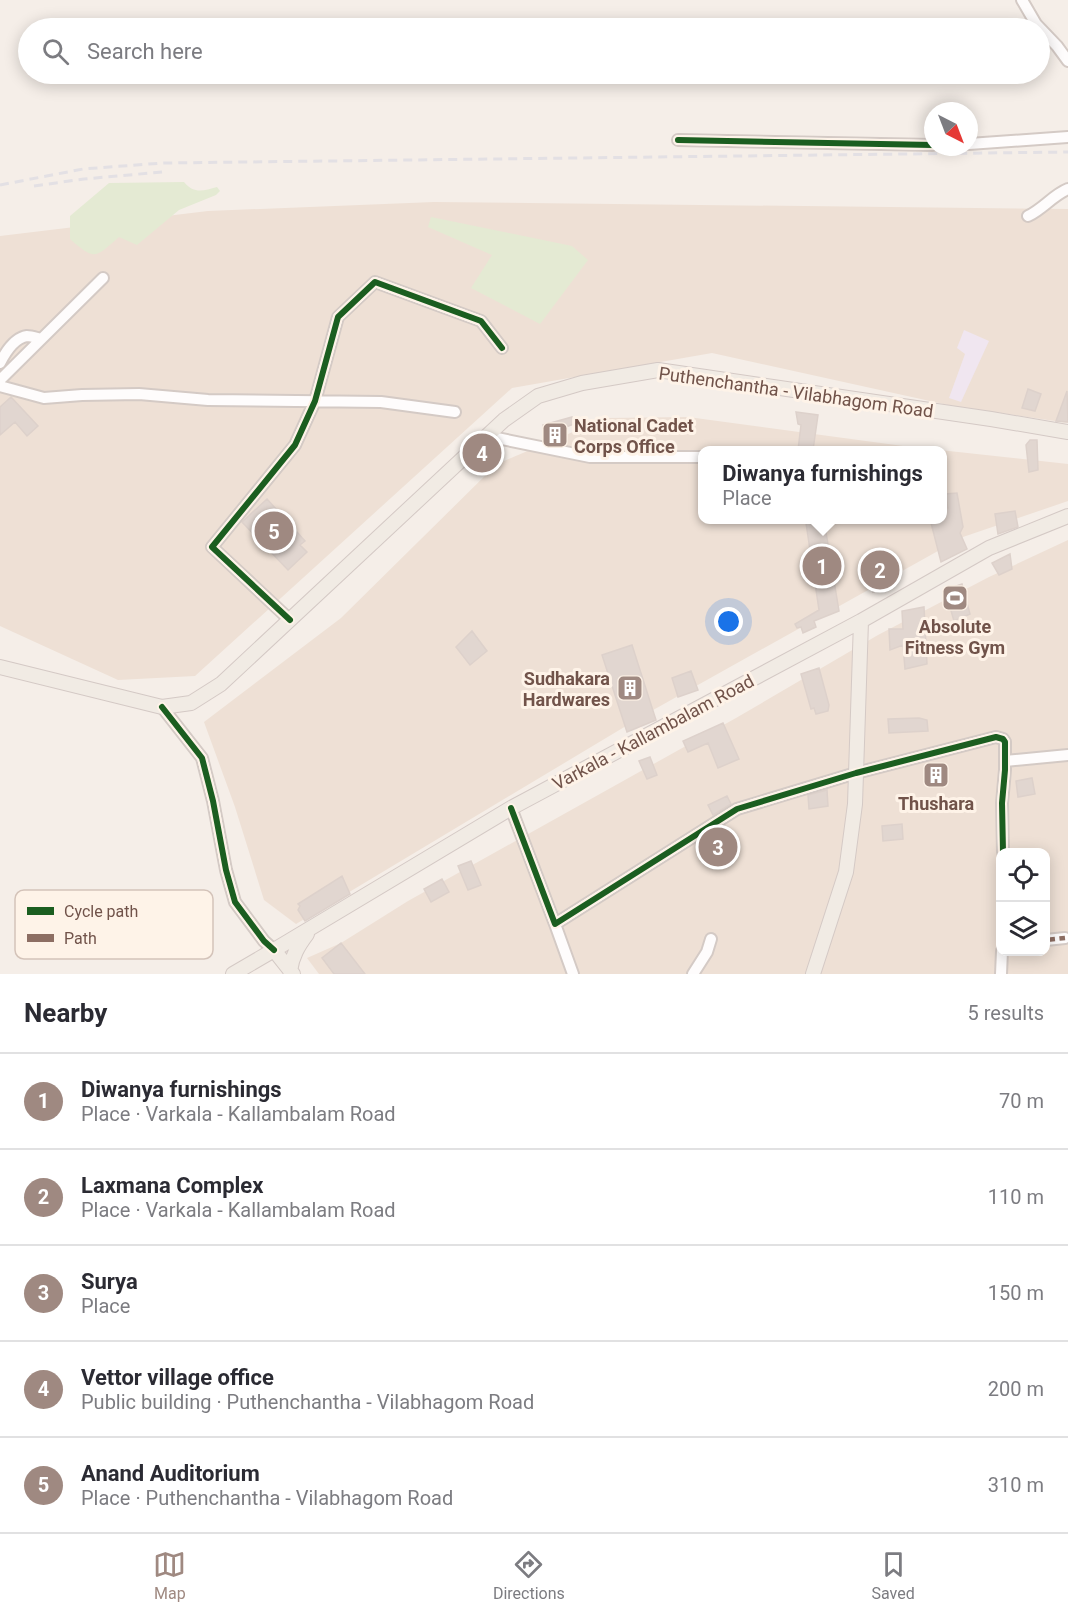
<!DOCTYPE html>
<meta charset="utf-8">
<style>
:root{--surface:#fff;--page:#f2f2f3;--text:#2b2b33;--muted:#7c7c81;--line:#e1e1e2;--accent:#9f8981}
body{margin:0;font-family:Roboto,sans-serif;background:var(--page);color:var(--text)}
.controls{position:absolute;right:18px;bottom:18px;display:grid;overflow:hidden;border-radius:12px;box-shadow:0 3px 15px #0003}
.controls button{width:54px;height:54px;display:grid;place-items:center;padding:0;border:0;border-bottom:2px solid var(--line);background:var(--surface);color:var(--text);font:30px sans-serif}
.compass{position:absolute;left:924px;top:102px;width:54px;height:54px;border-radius:50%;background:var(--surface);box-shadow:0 3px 15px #0003;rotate:138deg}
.you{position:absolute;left:729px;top:622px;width:21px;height:21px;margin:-15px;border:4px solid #fff;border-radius:50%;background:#1a73e8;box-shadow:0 0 0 9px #1a73e833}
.badge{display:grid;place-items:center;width:39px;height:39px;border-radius:50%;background:var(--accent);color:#fff;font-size:20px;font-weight:700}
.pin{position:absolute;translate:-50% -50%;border:3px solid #fff;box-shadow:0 2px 6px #0006}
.popup{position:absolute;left:698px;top:446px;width:249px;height:78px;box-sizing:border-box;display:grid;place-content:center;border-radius:12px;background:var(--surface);filter:drop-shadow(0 2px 4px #0005);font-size:20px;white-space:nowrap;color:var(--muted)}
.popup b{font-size:22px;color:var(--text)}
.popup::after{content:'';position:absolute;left:50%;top:100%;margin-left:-12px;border:12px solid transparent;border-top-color:var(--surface)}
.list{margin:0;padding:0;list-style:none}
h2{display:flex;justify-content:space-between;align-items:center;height:78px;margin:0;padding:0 24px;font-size:26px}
h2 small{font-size:20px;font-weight:400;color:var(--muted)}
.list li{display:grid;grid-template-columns:39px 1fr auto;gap:18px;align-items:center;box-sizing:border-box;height:96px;padding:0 24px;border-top:2px solid var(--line)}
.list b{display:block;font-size:22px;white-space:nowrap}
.list p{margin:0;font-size:20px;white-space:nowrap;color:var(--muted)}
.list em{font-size:20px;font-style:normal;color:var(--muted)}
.icon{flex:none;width:33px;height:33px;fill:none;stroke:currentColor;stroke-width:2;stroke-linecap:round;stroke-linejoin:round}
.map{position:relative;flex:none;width:1068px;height:974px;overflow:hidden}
.search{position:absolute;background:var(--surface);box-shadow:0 3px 15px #0003;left:18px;right:18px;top:18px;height:66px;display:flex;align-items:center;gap:15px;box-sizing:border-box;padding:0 21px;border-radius:33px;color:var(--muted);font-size:22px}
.sheet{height:558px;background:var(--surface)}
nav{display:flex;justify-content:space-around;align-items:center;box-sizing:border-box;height:84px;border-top:2px solid var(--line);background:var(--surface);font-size:16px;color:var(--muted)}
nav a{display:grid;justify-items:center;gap:3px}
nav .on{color:var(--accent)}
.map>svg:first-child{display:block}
.residential{fill:#eee0d5;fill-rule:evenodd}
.education{fill:#f0e6f0}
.green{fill:#e4ead3}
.building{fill:#e1d6d0;stroke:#ddd1cb;stroke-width:1.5}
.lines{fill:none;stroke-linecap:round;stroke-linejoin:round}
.minor-casing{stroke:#d4cac5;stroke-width:14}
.major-casing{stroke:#d4c9c5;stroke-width:16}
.minor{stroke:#fefcfc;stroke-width:10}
.major{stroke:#f1ebe4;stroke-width:14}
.rail{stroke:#e3e0e4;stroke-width:3;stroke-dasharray:9 6;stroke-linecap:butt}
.quiet{stroke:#8d6e63;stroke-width:4.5;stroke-dasharray:9 4.5;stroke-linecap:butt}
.cycleway-casing{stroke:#fef3e8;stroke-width:10}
.cycleway{stroke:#1b5e20;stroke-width:6}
.labels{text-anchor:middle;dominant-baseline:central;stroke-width:6;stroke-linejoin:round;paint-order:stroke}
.street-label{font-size:18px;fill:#71534a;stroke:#fef3e8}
.poi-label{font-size:18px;font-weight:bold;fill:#71534a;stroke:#fef3e8}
.key{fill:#fef3e8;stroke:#d4c3b9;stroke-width:1.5}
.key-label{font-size:16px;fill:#71534a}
</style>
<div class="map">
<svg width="1068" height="974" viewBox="0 0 1068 974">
<rect width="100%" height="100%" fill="#f5eee8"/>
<path class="residential" d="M434,202L1068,209V423L948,405L712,353L512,388L195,676L118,680L0,626V236L208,211Z
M688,417L903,446L1068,464V501L963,537L646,714L296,924L264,900L235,807L204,722L341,618L497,464L606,418ZM702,450H942V520H702Z
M1068,540V974H319L307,958L341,943L408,901L736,718L878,635L989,577ZM1000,852H1046V951H1000Z"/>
<path class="education" d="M964,330L989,341L961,402L949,398L965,354L957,348Z"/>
<path class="green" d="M184,182C194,194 203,191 217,187L220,191L216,195L179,210L137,245L119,237C95,258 95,261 70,239V216L109,183Z
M431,217L572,246L588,260L540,324L471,288L492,255L428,227Z"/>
<path class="building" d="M1028,389L1041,394L1035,411L1022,408Z
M1067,391L1068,422L1056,421Z
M11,397L38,426L27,436L15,422L0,435V407Z
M796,412L818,415L813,450H798L801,425L798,424Z
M572,417L574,424L563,428L567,441L560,443L547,441L543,425Z
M1030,440H1037L1038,470L1029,472L1026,445Z
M957,493L963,527L960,533L967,549L941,562L930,519H942V509L948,508L945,494Z
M267,499L305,541L300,545L307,552L288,570L242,522Z
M1015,511L1018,527L998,534L995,514Z
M824,520L839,611L814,621L816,627L803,633L801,627L797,628L795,624L819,610L806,523Z
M885,550L891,583L873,592L870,557Z
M1010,554L1012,569L999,575L992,563Z
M962,584L970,614L954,621L945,590Z
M924,607L927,664L905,669L903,645L890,650L889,629H903L902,611Z
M472,631L487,651L470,665L456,647Z
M632,645L656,720L627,732L602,655Z
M819,668L829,705L828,711L816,714L814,708L811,709L801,674Z
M691,671L698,690L678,697L672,678Z
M919,718L927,720L928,731L889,733L888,719Z
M723,723L739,759L718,768L708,743L688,752L683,741Z
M650,757L657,775L647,779L639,761Z
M944,764L947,782L929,786L925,768Z
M1032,778L1035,794L1018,797L1016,781Z
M827,790L828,806L809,809L808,795Z
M727,796L731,804L713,815L708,805Z
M902,824L903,839L883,841L882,826Z
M722,834L730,853L721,862L712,853L706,841Z
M471,861L481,885L468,890L458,866Z
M342,876L350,894L305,921L298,910L300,906L298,904Z
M442,879L449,892L431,902L424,889Z
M341,943L365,974H334L322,958Z"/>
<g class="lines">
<g class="minor-casing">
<path id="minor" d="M1022,0L1036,24L1057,46L1068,61
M678,140L933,145
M969,144L1068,137
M1028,216C1043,209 1053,195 1068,189
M0,363C5,353 14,338 27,336C31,336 37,338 41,339
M0,380L103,278
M0,386L44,398L82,395L139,394L208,400L381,402L455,412
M487,436L590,457H702
M290,620L212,547L295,445L315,401L338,317L375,282L481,321L502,348
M162,707L202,758L213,801L226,870L235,902L264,941L274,950
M1005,761L1068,755
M511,808L555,924L737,809L856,773L996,737L1003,739L1005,742V770L1002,803L1003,852
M555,924L573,974
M1046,940L1065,938
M693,974L707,952L711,939
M1001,974L1002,951"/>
</g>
<g class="major-casing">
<path id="major" d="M0,667L162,707L191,703L221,684L504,420L538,396L582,383L658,370L991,419L1068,432
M290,971C292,956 298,946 307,934
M233,974L274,950
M293,974L274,950L511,808L861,621L989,548L1068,516
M813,974L846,872L855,804L861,621"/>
</g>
<use href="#minor" class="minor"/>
<use href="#major" class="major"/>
<path class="rail" d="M0,185L83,169L163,163L1068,152
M34,186L84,179L162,172"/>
<path class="quiet" d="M1046,940L1065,938"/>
<g class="cycleway-casing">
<path id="cycleway" d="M678,140L933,145
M290,620L212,547L295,445L315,401L338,317L375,282L481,321L502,348
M162,707L202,758L213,801L226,870L235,902L264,941L274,950
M511,808L555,924L737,809L856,773L996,737L1003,739L1005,742V770L1002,803L1003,852"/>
</g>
<use href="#cycleway" class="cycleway"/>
</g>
<defs>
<g id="building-square" transform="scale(1.35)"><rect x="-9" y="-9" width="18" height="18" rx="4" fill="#9f8981" stroke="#fef3e8"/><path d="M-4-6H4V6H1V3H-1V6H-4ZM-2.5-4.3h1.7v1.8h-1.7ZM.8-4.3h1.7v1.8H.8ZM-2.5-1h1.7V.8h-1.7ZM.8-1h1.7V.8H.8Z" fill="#fff"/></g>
<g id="stadium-square" transform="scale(1.35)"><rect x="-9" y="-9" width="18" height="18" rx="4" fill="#9f8981" stroke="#fef3e8"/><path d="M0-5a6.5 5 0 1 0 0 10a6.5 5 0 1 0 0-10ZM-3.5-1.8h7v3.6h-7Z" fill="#fff"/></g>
</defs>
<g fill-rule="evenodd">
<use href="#building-square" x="555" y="435"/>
<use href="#stadium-square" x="955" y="598"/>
<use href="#building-square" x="630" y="688"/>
<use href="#building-square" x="936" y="775"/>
</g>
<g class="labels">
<g class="street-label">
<text transform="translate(796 392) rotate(8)">Puthenchantha - Vilabhagom Road</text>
<text transform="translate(653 732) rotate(-28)">Varkala - Kallambalam Road</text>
</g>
<g class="poi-label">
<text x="574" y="425" text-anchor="start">National Cadet<tspan x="574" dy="21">Corps Office</tspan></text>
<text x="955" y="626">Absolute<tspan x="955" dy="21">Fitness Gym</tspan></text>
<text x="610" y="678" text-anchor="end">Sudhakara<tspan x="610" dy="21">Hardwares</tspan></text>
<text x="936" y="803">Thushara</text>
</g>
</g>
<rect x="15" y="890" width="198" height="69" rx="9" class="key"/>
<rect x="27" y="907" width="27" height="8" fill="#1b5e20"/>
<rect x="27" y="934" width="27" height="8" fill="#8d6e63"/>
<g class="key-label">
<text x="64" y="917">Cycle path</text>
<text x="64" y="944">Path</text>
</g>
</svg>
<div class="controls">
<button><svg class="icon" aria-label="locate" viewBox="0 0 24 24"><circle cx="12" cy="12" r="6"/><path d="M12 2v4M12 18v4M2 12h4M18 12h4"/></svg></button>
<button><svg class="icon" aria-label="layers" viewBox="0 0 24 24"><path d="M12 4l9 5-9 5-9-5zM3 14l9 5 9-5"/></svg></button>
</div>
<svg class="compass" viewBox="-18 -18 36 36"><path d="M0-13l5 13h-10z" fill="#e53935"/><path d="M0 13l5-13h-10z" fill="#7c7c81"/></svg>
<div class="you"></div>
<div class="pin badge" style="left:822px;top:566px">1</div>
<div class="popup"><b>Diwanya furnishings</b>Place</div>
<div class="pin badge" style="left:880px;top:570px">2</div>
<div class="pin badge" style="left:718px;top:847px">3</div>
<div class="pin badge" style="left:482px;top:453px">4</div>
<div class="pin badge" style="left:274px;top:531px">5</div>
<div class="search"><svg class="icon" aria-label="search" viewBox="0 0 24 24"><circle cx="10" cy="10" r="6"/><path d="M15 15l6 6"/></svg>Search here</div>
</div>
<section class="sheet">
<h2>Nearby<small>5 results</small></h2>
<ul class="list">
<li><span class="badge">1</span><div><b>Diwanya furnishings</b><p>Place · Varkala - Kallambalam Road</p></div><em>70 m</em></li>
<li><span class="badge">2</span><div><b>Laxmana Complex</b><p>Place · Varkala - Kallambalam Road</p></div><em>110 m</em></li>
<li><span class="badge">3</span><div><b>Surya</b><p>Place</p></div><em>150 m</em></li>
<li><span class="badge">4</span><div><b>Vettor village office</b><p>Public building · Puthenchantha - Vilabhagom Road</p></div><em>200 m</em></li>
<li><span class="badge">5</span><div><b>Anand Auditorium</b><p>Place · Puthenchantha - Vilabhagom Road</p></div><em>310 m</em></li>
</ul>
</section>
<nav>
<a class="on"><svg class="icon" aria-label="map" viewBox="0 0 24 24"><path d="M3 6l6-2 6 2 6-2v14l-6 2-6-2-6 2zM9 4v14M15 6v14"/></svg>Map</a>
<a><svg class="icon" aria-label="directions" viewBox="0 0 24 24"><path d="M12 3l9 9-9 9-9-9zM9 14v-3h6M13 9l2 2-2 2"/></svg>Directions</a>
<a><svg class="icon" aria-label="saved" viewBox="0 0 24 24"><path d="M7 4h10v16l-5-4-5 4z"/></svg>Saved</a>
</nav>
